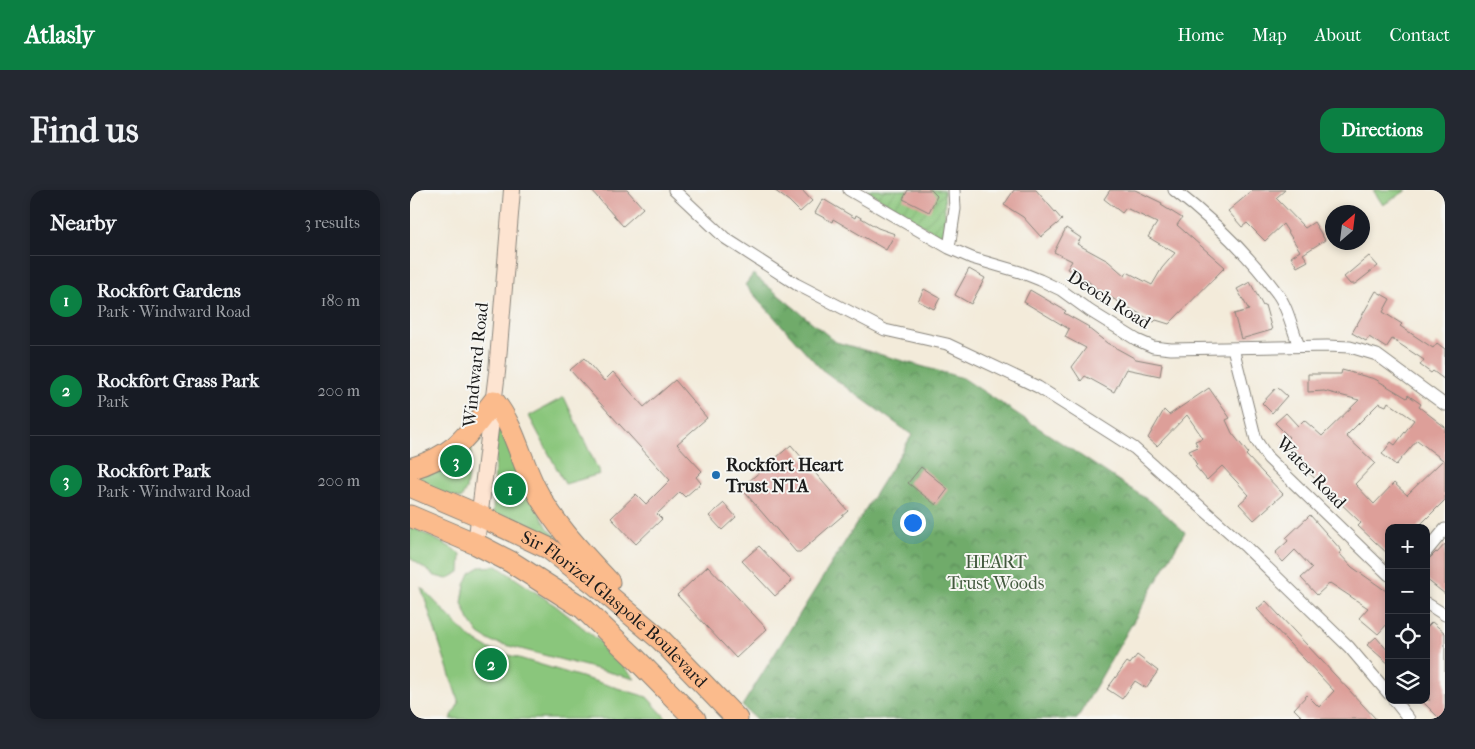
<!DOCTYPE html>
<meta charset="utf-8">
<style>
:root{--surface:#171b24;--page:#242831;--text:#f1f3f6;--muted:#9ea1a6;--line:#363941;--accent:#0b8043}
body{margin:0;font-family:"IM FELL French Canon",serif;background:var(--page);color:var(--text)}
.controls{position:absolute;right:15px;bottom:15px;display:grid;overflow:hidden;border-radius:10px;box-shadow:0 2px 8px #0003}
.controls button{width:45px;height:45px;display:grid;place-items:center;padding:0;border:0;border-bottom:1px solid var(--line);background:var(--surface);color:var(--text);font:25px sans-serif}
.compass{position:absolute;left:915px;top:15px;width:45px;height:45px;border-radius:50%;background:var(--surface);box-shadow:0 2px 8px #0003;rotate:28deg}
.you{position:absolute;left:502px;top:332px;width:18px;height:18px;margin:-12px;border:4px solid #fff;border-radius:50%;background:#1a73e8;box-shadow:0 0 0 8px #1a73e833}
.badge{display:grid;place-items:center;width:32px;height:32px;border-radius:50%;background:var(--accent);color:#fff;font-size:16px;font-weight:700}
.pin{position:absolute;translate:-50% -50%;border:2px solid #fff;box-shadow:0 1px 5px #0006}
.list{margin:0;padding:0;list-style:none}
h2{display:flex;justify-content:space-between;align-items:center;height:65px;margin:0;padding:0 20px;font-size:21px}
h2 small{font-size:16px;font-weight:400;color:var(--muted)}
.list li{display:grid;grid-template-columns:32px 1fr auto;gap:15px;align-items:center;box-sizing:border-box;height:90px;padding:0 20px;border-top:1px solid var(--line)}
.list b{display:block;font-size:19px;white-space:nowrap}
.list p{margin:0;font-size:16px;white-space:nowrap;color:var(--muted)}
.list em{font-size:16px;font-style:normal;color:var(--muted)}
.icon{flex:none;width:28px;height:28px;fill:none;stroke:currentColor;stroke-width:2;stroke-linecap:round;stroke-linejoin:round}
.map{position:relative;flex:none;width:1035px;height:529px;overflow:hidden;border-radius:15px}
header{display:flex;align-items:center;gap:30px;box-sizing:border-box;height:70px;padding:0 25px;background:var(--accent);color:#fff}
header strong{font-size:24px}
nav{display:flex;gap:28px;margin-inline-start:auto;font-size:18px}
.intro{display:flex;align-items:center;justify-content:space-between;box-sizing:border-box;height:120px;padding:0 30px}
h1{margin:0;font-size:35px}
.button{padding:12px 22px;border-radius:15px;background:var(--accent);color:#fff;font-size:18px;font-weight:700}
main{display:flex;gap:30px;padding:0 30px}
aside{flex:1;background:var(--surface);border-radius:15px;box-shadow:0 2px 8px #0003}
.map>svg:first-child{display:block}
.green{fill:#8ac67b;stroke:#53714c}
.forest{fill:url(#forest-crowns);stroke:#466444}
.garden{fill:url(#garden-furrows);stroke:#53714c}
.building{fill:#dd9f99;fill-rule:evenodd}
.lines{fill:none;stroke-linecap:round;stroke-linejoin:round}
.street-casing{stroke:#88847b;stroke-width:13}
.secondary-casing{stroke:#88847b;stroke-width:18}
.highway-casing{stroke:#88847b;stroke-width:23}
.street{stroke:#fff;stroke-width:11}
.secondary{stroke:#fde4d1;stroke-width:16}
.highway{stroke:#fbbb8c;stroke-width:21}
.poi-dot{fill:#1f6fb2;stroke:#f6f6f2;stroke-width:2}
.labels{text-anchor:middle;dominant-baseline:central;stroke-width:4;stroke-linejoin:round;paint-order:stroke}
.street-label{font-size:18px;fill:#1c1c1c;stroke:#f6f6f2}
.poi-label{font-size:18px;font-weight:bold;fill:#1c1c1c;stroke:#f6f6f2;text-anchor:start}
.park-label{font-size:18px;fill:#42583d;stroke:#f6f6f2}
</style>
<header>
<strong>Atlasly</strong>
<nav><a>Home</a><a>Map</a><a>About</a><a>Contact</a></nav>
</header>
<div class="intro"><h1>Find us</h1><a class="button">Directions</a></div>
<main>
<aside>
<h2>Nearby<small>3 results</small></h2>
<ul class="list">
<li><span class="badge">1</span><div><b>Rockfort Gardens</b><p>Park · Windward Road</p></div><em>180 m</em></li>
<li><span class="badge">2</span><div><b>Rockfort Grass Park</b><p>Park</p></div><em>200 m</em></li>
<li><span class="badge">3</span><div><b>Rockfort Park</b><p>Park · Windward Road</p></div><em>200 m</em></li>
</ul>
</aside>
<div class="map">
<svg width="1035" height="529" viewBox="0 0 1035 529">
<defs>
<pattern id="forest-crowns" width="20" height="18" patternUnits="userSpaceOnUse" patternTransform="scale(1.25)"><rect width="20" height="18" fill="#6fab6b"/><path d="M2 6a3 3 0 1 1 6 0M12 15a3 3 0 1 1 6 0" fill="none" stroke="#5a8a57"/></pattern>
<pattern id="garden-furrows" width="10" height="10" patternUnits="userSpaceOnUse" patternTransform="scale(1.25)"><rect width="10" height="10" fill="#8ac67b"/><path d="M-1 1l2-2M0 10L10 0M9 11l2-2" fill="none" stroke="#76aa6a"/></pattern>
</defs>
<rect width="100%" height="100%" fill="#f6f6f2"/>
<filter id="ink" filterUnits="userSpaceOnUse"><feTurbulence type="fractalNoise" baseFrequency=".02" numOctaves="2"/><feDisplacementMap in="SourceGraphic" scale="10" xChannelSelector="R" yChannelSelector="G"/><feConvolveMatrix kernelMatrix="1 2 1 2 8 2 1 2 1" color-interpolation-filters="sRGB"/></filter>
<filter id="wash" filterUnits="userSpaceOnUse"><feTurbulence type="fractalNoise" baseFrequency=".0096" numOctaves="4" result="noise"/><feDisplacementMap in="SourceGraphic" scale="20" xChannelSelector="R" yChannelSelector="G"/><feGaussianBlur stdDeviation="1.12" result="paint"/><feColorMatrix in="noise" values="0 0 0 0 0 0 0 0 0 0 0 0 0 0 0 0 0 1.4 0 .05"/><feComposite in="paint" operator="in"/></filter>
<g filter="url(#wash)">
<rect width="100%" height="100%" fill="#f3ebda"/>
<path class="green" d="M963,0H997L973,15Z
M154,207L190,284L155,294L119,226Z
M90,225L103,274L138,338L185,387L83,324L86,251Z
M64,243L56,299L51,309L0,291Z
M0,336L42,358L51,365L50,382L37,389L25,386L0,368Z
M87,376L146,416L192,453L225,489L80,451L69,444L59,430L52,413L55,395L60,383L70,377Z
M11,397L59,447L79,459L237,507L257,529H40L49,513Z"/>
<path class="forest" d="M343,84L426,152L553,188L744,314L775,342L667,529H346L332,516L502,245L411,179L335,95Z"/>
<path class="garden" d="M456,0H534L536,50Z"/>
<g id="blocks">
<path class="building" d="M181,0H217L233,18L213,36Z
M364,0H392L402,11L390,22L379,11Z
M498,0H521L527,6L519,22L493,9Z
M604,0H626L652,30L631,47L613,27L594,15Z
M700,0H725L752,13L751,15L772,28L767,35L815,77L759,134L746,130L744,132L693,103L692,104L678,91L657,79L662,71L644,62L656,38L671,48L667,54L698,71L715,86L717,82L742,95L752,78L765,63L738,47L747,33L716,18L712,23L694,9Z
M843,0H875L866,8L895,38L904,32L915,50L893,64L898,71L887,77L881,67L890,61L873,34L855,51L837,33L832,37L818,21Z
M413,9L445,28L446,25L468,38L485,44L476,60L423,29L422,32L405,23Z
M959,66L968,76L945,94H940L934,87Z
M559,79L575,88L561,114L545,105Z
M840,92L853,116L855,115L862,140L831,149L824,124L839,120L827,99Z
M514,99L530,108L524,119L508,111Z
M620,100L656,121L654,123L679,137L678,138L697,153L726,169L752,174L750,186L716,179L704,202L675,186L671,191L662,177L676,158L655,147L659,139L614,112Z
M966,101L980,109L973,122L992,134L990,136L1023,158L1027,153L1035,159V190L1023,181L1021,183L1010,175L1014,170L982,149L976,158L959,147L956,151L942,143Z
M174,168L194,191L203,182L234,217L265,190L297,228L267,254L292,281L286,287L291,293L275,307L270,302L247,324L252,329L226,354L201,328L226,304L236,314L260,290L160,180Z
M932,180L965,189L997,208L998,205L1011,214L1009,217L1035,237V310L1007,338H979V365L948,336L951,333L891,275L893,272L872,254L879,247L865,233L876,223L888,236L894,230L912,246L949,210L914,201L898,202V184H931ZM978,212L1004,230L985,255L981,252L972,264L986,275L1007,250L1033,270L997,305L984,293L964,314L945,294L965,273L936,246L969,213L976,216Z
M867,197L877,206L862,223L852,213Z
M799,198L820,228L816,230L822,243L838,263L836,265L873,304L844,330L829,314L839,305L812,276L797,290L785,276L787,275L779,261L788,257L785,251L793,248L777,225L747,256L738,248L754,220L759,225Z
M381,255L438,321L390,362H386L331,298Z
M511,277L538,299L526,315L498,293Z
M314,313L326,327L312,340L299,326Z
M900,325L932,361L929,363L942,377L979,403V432L968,444L949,428L958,418L920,393L907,405L891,388L902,378L885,360L873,372L865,363L878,351L876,348Z
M1035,354V404L1016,389V372L1026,362L1027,363Z
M349,356L382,391L365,406L332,371Z
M298,376L357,439L326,468L267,405Z
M856,411L966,529H894L884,519L897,505L909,517L924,501L847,419Z
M1022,432L1035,443V529H1030L1011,510H1020L1016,507V438Z
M966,447L979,462V474L957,455Z
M727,465L748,481L736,498L725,491L712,509L697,499L717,472L720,474Z"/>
</g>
</g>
<g filter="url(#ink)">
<use href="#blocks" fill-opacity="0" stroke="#88847b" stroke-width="1"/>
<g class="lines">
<g class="street-casing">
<path id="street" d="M264,0L315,48L386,94L475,140L537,154L628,197L724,258L836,357L939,457L979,504
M439,0L539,58L562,68L610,82L630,90L651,100L680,121L727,150L743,157L761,159L917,156L940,157L967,165L1035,215
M764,0C803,30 837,63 867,103C878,117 882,139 889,156
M539,58L545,19L544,0
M823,158L846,250L858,268L979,385
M1016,362L1035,339
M1016,413L1035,425
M984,510L999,529"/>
</g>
<g class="secondary-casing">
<path id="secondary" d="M66,354L87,182L102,0"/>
</g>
<g class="highway-casing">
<g id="highway">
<path d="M0,279C46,265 56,247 84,211C105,238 110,268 125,298C143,333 172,363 199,392"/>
<path id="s1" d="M0,296L68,325L138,358L186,395L251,450L327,529"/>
<path d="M0,326L66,354L101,372L173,418L226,469L285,529"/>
</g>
</g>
<use href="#street" class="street"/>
<use href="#secondary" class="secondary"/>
<use href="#highway" class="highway"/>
</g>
</g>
<circle class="poi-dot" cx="306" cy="285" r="5"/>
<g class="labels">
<g class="street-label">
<text transform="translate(699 110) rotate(32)">Deoch Road</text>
<text transform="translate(66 175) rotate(-84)">Windward Road</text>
<text transform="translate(901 283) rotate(46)">Water Road</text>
<text stroke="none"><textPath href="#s1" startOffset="241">Sir Florizel Glaspole Boulevard</textPath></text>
</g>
<g class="poi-label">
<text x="316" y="275">Rockfort Heart<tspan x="316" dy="21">Trust NTA</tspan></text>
</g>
<g class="park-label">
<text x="586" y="372">HEART<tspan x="586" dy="21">Trust Woods</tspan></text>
</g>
</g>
</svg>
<div class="controls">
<button>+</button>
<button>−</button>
<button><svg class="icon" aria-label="locate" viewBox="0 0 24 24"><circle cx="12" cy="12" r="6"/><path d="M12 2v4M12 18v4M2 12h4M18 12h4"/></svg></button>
<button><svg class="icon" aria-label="layers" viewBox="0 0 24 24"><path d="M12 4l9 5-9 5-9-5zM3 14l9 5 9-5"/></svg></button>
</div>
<svg class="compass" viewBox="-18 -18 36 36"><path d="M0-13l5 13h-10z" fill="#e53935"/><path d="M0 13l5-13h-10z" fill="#9ea1a6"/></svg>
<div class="you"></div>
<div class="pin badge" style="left:100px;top:299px">1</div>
<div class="pin badge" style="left:81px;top:474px">2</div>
<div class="pin badge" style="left:46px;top:271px">3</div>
</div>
</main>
